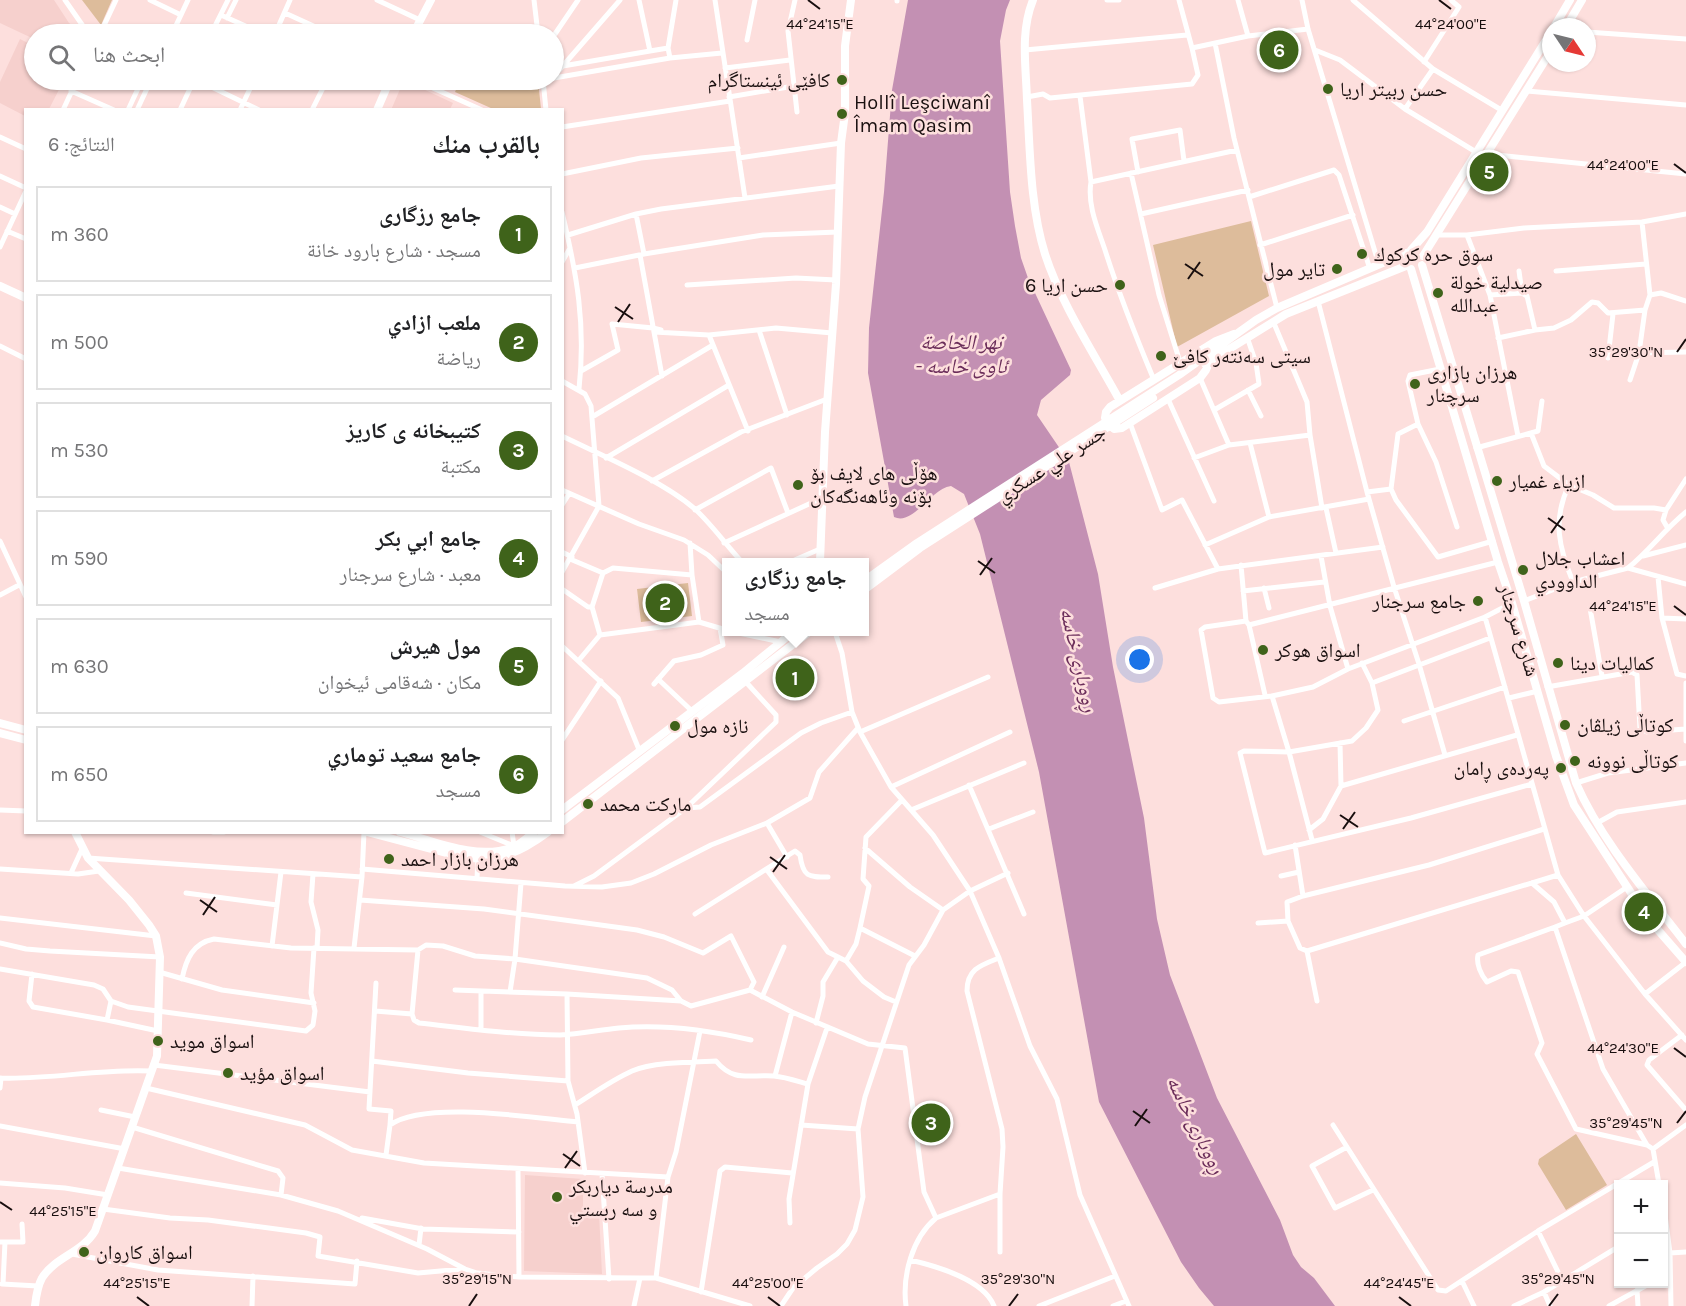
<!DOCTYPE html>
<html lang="ar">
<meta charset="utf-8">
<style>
:root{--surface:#fff;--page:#f2f2f2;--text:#202124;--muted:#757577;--line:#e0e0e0;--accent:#3f631a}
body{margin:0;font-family:Karla,"Noto Naskh Arabic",sans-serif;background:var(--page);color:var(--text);direction:rtl}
.controls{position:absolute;right:18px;bottom:18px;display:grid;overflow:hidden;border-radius:0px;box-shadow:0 2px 4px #0004}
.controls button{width:54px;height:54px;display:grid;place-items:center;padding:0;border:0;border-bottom:2px solid var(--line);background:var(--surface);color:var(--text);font:30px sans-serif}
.compass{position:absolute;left:1542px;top:18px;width:54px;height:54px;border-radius:50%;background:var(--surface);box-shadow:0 2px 4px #0004;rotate:125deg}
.you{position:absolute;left:1140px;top:660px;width:21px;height:21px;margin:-15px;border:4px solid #fff;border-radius:50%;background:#1a73e8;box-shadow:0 0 0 9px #1a73e833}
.badge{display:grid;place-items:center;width:39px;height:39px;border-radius:50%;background:var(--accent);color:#fff;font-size:20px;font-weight:700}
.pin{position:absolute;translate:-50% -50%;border:3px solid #fff;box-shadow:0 2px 6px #0006}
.popup{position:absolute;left:722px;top:558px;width:147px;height:78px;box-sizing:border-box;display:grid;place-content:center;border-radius:0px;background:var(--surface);filter:drop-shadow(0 2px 4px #0005);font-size:20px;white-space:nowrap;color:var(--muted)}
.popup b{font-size:22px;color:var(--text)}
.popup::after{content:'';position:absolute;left:50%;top:100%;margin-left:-12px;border:12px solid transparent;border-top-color:var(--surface)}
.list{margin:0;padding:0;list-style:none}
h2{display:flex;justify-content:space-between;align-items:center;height:78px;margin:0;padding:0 24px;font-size:26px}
h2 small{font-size:20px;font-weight:400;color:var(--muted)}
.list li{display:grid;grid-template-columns:39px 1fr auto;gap:18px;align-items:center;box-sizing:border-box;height:96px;margin:0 12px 12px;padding:0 12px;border:2px solid var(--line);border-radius:0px}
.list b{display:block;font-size:22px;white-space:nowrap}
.list p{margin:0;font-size:20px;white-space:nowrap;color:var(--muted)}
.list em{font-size:20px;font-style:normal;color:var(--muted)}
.icon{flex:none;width:33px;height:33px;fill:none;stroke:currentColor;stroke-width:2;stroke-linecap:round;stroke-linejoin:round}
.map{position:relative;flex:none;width:1686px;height:1306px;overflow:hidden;direction:ltr}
.search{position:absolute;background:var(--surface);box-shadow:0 2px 4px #0004;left:24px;top:24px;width:540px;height:66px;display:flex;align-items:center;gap:15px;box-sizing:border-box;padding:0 21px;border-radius:33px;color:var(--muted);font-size:22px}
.panel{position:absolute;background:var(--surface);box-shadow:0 2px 4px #0004;left:24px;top:108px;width:540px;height:726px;border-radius:0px;direction:rtl}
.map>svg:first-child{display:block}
.built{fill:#f6d0cd}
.green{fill:#ddbc9b}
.water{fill:#c390b3}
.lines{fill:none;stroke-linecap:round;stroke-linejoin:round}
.street{stroke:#fff;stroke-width:5}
.secondary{stroke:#fff;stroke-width:8}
.ticks{fill:none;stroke:#190f0f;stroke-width:2}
.poi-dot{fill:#3f631a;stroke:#fddfdd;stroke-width:2}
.labels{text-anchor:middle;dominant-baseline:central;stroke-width:5;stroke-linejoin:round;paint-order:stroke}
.poi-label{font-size:20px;fill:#190f0f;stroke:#fddfdd;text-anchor:start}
.street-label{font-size:20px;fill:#190f0f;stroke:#fddfdd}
.water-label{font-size:21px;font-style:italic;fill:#6b2d5a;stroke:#fddfdd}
.ticks-label{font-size:15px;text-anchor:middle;fill:#190f0f;stroke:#fddfdd;stroke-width:5;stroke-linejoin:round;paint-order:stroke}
</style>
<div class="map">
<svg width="1686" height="1306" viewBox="0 0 1686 1306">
<rect width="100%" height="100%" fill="#fddfdd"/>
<path class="built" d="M0,0H54L69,23L83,34H34V39L0,23Z
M20,39L34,46V80H64L49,109L26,110L25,116L0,103V82Z
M404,80L453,103L450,109L391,110Z
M525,1175L583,1179V1213H599L602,1274L524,1271Z"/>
<path class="green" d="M82,0H112L101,25Z
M460,80H538L541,109H493L455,92Z
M1251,221L1269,296L1177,347L1153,245Z
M688,583L692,616L641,622L637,589Z
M1576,1134L1607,1185L1566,1210L1538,1164L1539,1159Z"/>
<path class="water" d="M908,0H1010L1006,10L1000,41L1010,192L1015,226L1021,258L1028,278L1071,370L1070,375L1041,400L1037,415L1069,462L1098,574L1113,667L1144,818L1157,919L1170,975L1217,1098L1280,1220L1293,1255L1301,1267L1314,1278L1335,1306H1214L1199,1288L1181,1262L1099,1102L1039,772L980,534L964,494L951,486C931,488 914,526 894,517L868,373L869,328L884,192L892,90Z"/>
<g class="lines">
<path class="street" d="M65,0L83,26L99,34
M150,0L181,15
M377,0L420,20
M534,0L538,34
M715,0L745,198
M795,0L788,31L797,112
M1107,0H1119
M1179,0L1192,48
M1238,0L1248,36
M1302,0L1308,29L1379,265
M1353,0L1433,69L1503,111
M897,1V0
M285,13L331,34
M221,15L263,34
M227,18L236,0
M1587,32L1686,39
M100,34L116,0
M172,34L188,0
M211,34L228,0
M275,34L290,0
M555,34L578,0
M747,40L755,0
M1215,43L1234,138L1277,308
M1025,50L1187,35
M1315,50L1340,60L1405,109L1476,152
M650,51L668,48
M670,58L668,48L676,0
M1424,62L1459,7L1451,0
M563,66L650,51L639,0
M725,68L790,60
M554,76L620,0
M554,78L670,58L722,53
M197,80L259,110
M415,80L482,110
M543,80L546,110
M71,91L114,110
M1527,91L1686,105
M1080,96L1091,182C1087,205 1098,229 1105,250C1119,294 1136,337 1154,380
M729,97L794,86
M1027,97L1043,94L1050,98L1192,84L1198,75L1192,48L1248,36L1308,29
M1405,109L1433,69
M63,110L77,80
M128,110L142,80
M137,110L151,80
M180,110L194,80
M240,110L254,80
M312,110L327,80
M562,127L730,101
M0,137L26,149
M1487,154L1686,174
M739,158L841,143
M1138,172L1132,139L1180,130L1184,161
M1131,173L1159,295L1180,362
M562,174L641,158L738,148
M0,176L26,188
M1091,182L1237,150
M1249,197L1334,170L1339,175L1370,269
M0,207L15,214
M562,212C577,275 586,325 579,389
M636,214L644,254
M1141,214L1248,190
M7,231L26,239
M568,235L636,214L661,209L839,186
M1435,235H1467L1524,228L1642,222L1686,214
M1467,235L1490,295L1518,436
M1260,245L1353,215
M0,247L26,191
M640,255L662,376
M562,262L570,248
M575,268L644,254L763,235L838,232
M1519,271L1522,293
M1556,271L1646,264
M687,285L796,278L836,280
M1490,295L1522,293L1527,296L1535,330
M1650,295L1661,293L1686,301
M1318,301L1367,492L1394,587L1419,664L1445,755
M1273,321L1307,402L1310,435L1322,508
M759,330L787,415
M654,332L709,335L776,328L832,333
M709,335L748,431
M1498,338L1535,330L1554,328L1571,320L1592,302L1598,303L1608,313L1645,310
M0,346L26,359
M1639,353L1686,352
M1608,358L1613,314
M1440,369L1410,375L1408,381L1418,424L1436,462L1457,527
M581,371L618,350L612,324L653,328L661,330
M1200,378L1229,445
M1630,380L1639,353L1645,310L1650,295L1642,222
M562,381L585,394L591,406L599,506L562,572
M1248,390L1261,416
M1168,399L1214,501
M1214,410L1259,384L1256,363L1247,337
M592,417L713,345
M1130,423L1162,510L1182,500L1218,569
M1418,424L1398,434L1391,489L1396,500L1438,557L1493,541
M1531,433L1544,466L1569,485L1593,495L1614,508H1654L1666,510
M562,436C603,456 663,481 696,510C713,526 727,546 742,562
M1250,443L1269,517
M1476,448L1538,431L1542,401
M606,458L729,385
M1194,458L1229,445L1310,435
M652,481L741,432L827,399
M1569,485C1552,520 1559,548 1573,582
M562,490L639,524L684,540L708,555L726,572
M1367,492L1391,489
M562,505L569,494
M1326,508L1336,553
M695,510L771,468L788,513
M1667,527L1663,520L1666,510L1686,479
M0,541L26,597
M690,543L692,575L699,622
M724,543L822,498
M1205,545L1269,517L1369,499
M562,552L572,557
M1321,556L1330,606L1348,669
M1643,556L1686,545
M570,559L603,573
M790,562L820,549
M1241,565L1246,621L1249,625L1265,695
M1628,568C1649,551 1664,530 1686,512
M1658,577L1662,618L1677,674L1686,676
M1155,588L1218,569L1383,547
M1264,588L1269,608
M562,589L588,607H592L603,573L613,568L692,575
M1243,591L1324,582
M0,595L19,585
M1524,601L1573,582L1628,568L1686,584
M592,607L600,635
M1590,608L1602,676
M1485,617L1558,875L1584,916L1645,994L1686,1040
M1662,618L1686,619
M1246,621L1205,627L1201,630L1213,698L1219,702L1272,696L1313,687L1348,669L1485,617L1512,603
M1249,625L1498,562
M734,632L781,642
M835,632L842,653L852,712L860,732L891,787L933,835L970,891L999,958L1030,1046L1057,1099L1080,1195L1129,1306
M562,646L618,698L640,752
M579,660L600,635L699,622L726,630
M1362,663L1372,683
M658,679L693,712
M1686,683V741
M654,684L674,661L701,655L723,645L720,628
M1547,687L1632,672L1637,675L1640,729L1647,732L1685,729
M1272,696L1289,752L1244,751L1240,753L1265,853L1411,818L1532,784
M1509,698L1538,691
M1404,721L1505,687
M860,732L988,677
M562,740L601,681
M1340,743L1341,786
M1576,783L1608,773L1686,763
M969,785L1024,914
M891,787L1010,732
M902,800L866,837L863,879L869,886L860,928L915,956
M686,808L700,807L801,733L821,723L852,712
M0,810L26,811
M911,810L1024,763
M767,823L787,857
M1597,823L1617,812L1686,802
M989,829L1033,812
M1544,829L1429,865L1303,896L1287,902L1288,921L1300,948L1307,951L1558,875
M1309,830L1323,819L1341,786L1517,735
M213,832H224
M480,832L514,846L512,832
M1312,840L1289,752L1352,741L1366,728L1378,710L1372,683L1490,638
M1295,845L1303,896
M865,848L910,887L943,910
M88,858L362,877
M0,869L78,874L99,871
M362,869L565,886L602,887L631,883L654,874L711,845L767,823L810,798L819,772L858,728
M767,870L828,952L846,961L863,981L884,997L896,1002
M71,873L82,849
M313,874L311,902L318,930L317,948
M1281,876L1299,872
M477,878L478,859
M1532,883L1554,902L1565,923L1555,927L1603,1069L1647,1145L1653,1149L1659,1184
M574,886L594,876L686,808L776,722V715L745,681
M186,893L277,905
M360,900L484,909L637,930L664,937L703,953L731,936L754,982L750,990L691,1006L681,1001L567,994L455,990
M695,914L795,851L800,855C803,877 808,877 828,877
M0,918L156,936
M1258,923L1288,921
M1565,923L1584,916L1627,887
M1555,927L1478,955C1476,964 1481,975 1487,982L1511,971L1518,972L1542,1043L1537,1054L1576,1129L1647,1145
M0,943L26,949L50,951L160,957
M272,946L281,872
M354,948L362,877L364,832
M1307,951L1317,1001
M999,958C981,965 967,969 967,991L1002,1129L1003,1147L1000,1194V1252
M846,961L856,944L860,928
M0,969L94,985L103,989L111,1001L128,1007L306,1031L313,1025L315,1011L311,993L314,948
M159,972L222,990L314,1003
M32,974L29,1001L33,1007L107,1020L158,1031
M182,979C186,959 193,943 214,939L291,948L418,950L426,945L443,946L475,956L515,959L647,978L672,990L681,1001
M376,983L369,1109L391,1111L390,1125
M750,990L792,1012L868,1044L905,1048L924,1192L936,1218
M510,992L515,959L521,883
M567,994L568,1081L577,1114L585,1173
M1645,994L1686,962
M762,997L784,947
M375,1011L412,1014L418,950
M412,1014L414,1020L419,1023C465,1028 513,1035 560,1035C580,1034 599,1030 619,1028C663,1024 708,1030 751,1040
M107,1020L111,1001
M816,1023L823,996V982L838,957
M481,1030V991
M1682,1035L1649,1060L1647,1065L1686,1110
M372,1061L468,1073L568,1081
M154,1065L370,1092
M775,1076L792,1012
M0,1078C51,1080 101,1068 152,1071
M0,1088L1,1078
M146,1088L305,1125L352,1150L424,1163L668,1177
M575,1105C594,1093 612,1080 632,1071C653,1062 693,1062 716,1061C734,1083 750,1074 774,1076C785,1077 797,1081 808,1084
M101,1110L135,1117
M801,1125L858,1129
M1333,1125L1438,1290L1446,1291L1538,1231L1654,1162
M0,1126L125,1149
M132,1127L278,1171L283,1178L281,1195
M1347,1147L1312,1166L1335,1208L1373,1190
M1653,1149L1686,1125
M386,1155L390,1125C425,1100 534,1118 578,1122
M118,1168L281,1195L338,1211L427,1249L465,1269L477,1273L519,1277L640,1278L634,1306
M518,1169L519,1277
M602,1174L609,1279
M0,1183L65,1188L108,1195
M1664,1207L1670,1253L1671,1306
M103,1209L170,1218L208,1220L306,1233L320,1237L318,1256L418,1273L463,1269
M362,1218L423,1229L519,1232
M790,1223L789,1199L808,1084L827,1028
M1538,1231L1562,1280
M0,1242H23L22,1224
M419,1245L421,1228
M1670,1253L1686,1252
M72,1254L158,1270L355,1284L357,1261
M910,1260C936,1266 984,1280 994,1306
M640,1278H656L750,1306
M656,1278L668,1177L676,1152L700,1031
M1462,1281L1474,1306
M2,1284L38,1286
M3,1284L5,1242
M1637,1290L1638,1306
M701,1292L720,1171L725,1167L792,1173
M1544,1292L1550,1306
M252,1306L253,1276
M781,1306L793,1288L817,1268L837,1254L847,1244L855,1230L863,1197L858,1129L865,1097L909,965L924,945L943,910L970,891L1008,873
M906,1306C902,1276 912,1238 936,1218L1000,1194
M1039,1306L1115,1276
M1113,1306L1126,1301
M1514,1306L1544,1292L1618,1247
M1609,1306L1649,1284"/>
<path class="secondary" d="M1033,0C1020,32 1026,66 1027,100C1030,150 1030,206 1045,254C1061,304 1095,355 1120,401
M1554,27L1570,0
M1566,27L1582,0
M413,34L431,0
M377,110L390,80
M1411,250L1427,232L1551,32
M1423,256L1551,51
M1422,265L1524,601L1576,783C1602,842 1647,893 1686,944
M1411,269L1498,562L1512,603L1556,756L1574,805L1635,899L1651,922L1686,962
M0,286L26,298
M1210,361L1206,370L1200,378L1122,428L1114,429L1105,418L1106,412L1110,407L1216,341L1234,334
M1205,364L1286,314L1406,266
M820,562L825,432L836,284L841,143L845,113V46L851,0
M864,581L917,543L1179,375L1256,320L1277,308L1406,253
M864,590L920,548L1153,398
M0,723L26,730
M0,733L26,740
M562,810L743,673L793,632
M562,822L809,632
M367,832L465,858C502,860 518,854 548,832
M400,832C434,841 476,860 511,848C520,845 527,838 534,832
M35,1306C36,1297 37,1287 42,1278C55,1257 82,1253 95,1231L157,1056L160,957L156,936L149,925L129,900L88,858L75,832"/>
</g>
<path class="ticks" d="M808,0L820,9M1439,0L1451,9M1674,164L1686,173M1185,264L1203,276M1188,279L1200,262M615,307L633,319M618,322L630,304M1677,352L1686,339M1548,518L1565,530M1551,533L1563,516M978,561L995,573M980,575L992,558M1674,606L1686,615M1340,815L1358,827M1343,829L1355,812M770,857L787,869M773,872L785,855M200,900L217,912M203,915L215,897M1674,1048L1686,1057M1133,1111L1150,1123M1677,1123L1686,1111M1135,1126L1147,1109M563,1154L580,1166M565,1168L577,1151M0,1202L12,1210M137,1297L149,1306M768,1297L780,1306M1399,1297L1411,1306M469,1306L477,1294M1009,1306L1018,1294M1549,1306L1558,1294"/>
<g class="poi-dot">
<circle cx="842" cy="80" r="6"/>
<circle cx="1328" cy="89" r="6"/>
<circle cx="842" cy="114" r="6"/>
<circle cx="1362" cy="254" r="6"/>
<circle cx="1337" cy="269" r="6"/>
<circle cx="1120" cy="285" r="6"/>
<circle cx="1438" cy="293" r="6"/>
<circle cx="1161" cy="356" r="6"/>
<circle cx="1415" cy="384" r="6"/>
<circle cx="1497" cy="481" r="6"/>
<circle cx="798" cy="485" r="6"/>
<circle cx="1523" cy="570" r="6"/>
<circle cx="1478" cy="601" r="6"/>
<circle cx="1263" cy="650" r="6"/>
<circle cx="1558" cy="663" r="6"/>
<circle cx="1565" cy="725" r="6"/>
<circle cx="675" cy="726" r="6"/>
<circle cx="1575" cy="761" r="6"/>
<circle cx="1561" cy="768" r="6"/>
<circle cx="588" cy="804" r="6"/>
<circle cx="389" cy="859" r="6"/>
<circle cx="158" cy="1041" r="6"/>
<circle cx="228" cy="1073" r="6"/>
<circle cx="557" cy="1197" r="6"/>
<circle cx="84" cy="1252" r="6"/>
</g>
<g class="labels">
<g class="poi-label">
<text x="830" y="80" text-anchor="end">کافێی ئینستاگرام</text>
<text x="1340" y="89">حسن ربيتر اريا</text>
<text x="854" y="102">Hollî Leşciwanî<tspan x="854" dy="23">Îmam Qasim</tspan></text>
<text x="1374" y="254">سوق حره كركوك</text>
<text x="1325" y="269" text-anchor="end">تاير مول</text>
<text x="1450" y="282">صيدلية خولة<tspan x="1450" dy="23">عبدالله</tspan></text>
<text x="1108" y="285" text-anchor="end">حسن اريا 6</text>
<text x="1173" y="356">سیتی سەنتەر کافێ</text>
<text x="1427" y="372">هرزان بازاری<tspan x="1427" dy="23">سرچنار</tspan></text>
<text x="810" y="473">هۆڵی های لایف بۆ<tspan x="810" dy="23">بۆنە وئاهەنگەکان</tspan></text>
<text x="1509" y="481">ازياء غميار</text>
<text x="1535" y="558">اعشاب جلال<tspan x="1535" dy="23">الداوودي</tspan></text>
<text x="1466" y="601" text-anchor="end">جامع سرجنار</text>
<text x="1275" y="650">اسواق هوكر</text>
<text x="1570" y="663">كماليات دينا</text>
<text x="1577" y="725">کوتاڵی ژیلڤان</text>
<text x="687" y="726">نازه مول</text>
<text x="1587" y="761">کوتاڵی نوونە</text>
<text x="1549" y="768" text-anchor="end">پەردەی ڕامان</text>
<text x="600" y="804">ماركت محمد</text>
<text x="401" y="859">هرزان بازار احمد</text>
<text x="170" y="1041">اسواق مويد</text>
<text x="240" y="1073">اسواق مؤيد</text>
<text x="569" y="1186">مدرسة دياربكر<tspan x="569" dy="23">و سه ربستي</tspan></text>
<text x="96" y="1252">اسواق كاروان</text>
</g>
<g class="street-label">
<text transform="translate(1051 464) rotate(-33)">جسر علي عسكري</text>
<text transform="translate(1519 630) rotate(73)">شارع سرجنار</text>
</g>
<g class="water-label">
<text x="961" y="342">نهر الخاصة<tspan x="961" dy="24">- ئاوی خاسە</tspan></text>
<text transform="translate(1079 660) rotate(77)">ڕووباری خاسە</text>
<text transform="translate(1196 1125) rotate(64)">ڕووباری خاسە</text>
</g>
</g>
<g class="ticks-label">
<text x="820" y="29">44°24'15"E</text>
<text x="1451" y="29">44°24'00"E</text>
<text x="1623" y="170">44°24'00"E</text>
<text x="1626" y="357">35°29'30"N</text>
<text x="1623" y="611">44°24'15"E</text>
<text x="1623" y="1053">44°24'30"E</text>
<text x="1626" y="1128">35°29'45"N</text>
<text x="63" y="1216">44°25'15"E</text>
<text x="477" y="1284">35°29'15"N</text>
<text x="1018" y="1284">35°29'30"N</text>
<text x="1558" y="1284">35°29'45"N</text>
<text x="137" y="1288">44°25'15"E</text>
<text x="768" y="1288">44°25'00"E</text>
<text x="1399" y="1288">44°24'45"E</text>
</g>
</svg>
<div class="controls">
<button>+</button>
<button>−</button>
</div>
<svg class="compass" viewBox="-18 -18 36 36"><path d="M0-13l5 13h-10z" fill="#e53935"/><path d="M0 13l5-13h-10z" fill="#757577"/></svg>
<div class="you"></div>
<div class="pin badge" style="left:795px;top:678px">1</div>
<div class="popup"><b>جامع رزگاری</b>مسجد</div>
<div class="pin badge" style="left:665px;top:603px">2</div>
<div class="pin badge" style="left:931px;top:1123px">3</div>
<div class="pin badge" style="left:1644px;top:912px">4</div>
<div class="pin badge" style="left:1489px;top:172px">5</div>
<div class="pin badge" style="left:1279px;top:50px">6</div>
<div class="search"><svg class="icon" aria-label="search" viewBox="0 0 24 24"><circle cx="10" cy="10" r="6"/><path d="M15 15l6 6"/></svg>ابحث هنا</div>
<section class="panel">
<h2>بالقرب منك<small>النتائج: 6</small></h2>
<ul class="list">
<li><span class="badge">1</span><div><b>جامع رزگاری</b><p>مسجد · شارع بارود خانة</p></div><em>360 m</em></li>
<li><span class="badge">2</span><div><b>ملعب ازادي</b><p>رياضة</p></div><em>500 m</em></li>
<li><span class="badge">3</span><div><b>كتيبخانه ى كاريز</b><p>مكتبة</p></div><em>530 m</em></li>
<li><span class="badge">4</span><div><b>جامع ابي بكر</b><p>معبد · شارع سرجنار</p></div><em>590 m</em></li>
<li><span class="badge">5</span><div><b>مول هيرش</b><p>مكان · شەقامی ئیخوان</p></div><em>630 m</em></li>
<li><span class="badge">6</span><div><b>جامع سعيد توماري</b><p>مسجد</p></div><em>650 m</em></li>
</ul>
</section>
</div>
